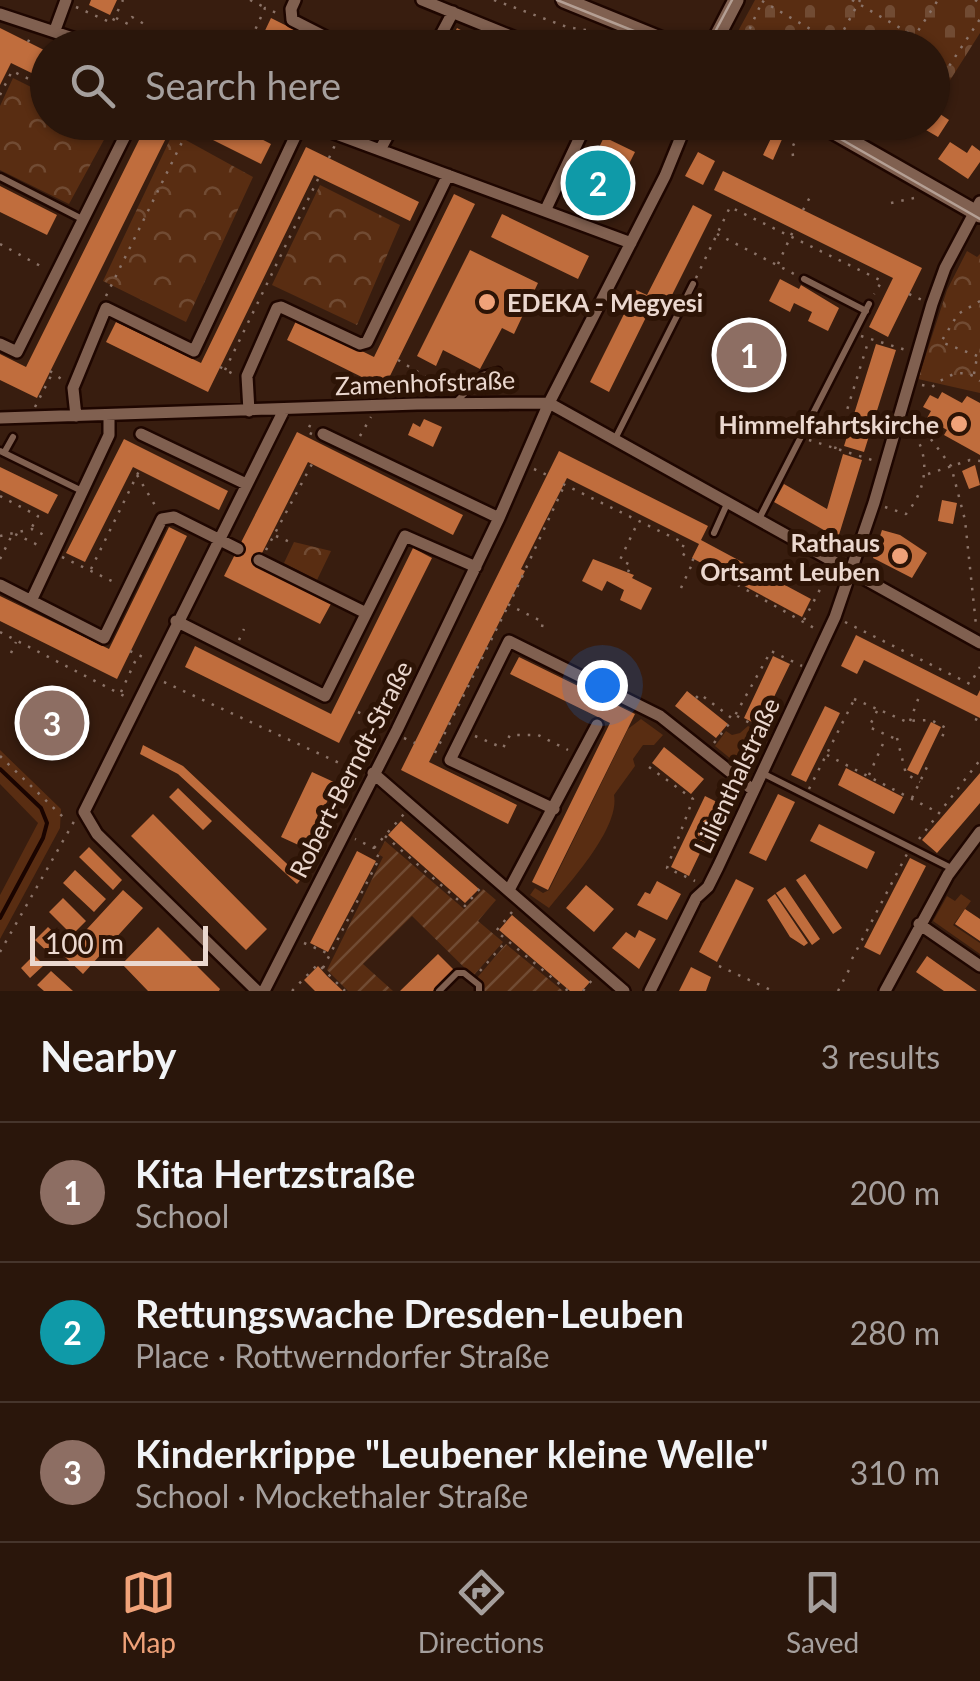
<!DOCTYPE html>
<meta charset="utf-8">
<style>
:root{--surface:#2a160b;--page:#321f14;--text:#f1f3f6;--muted:#a59f9d;--line:#46352c;--accent:#f0a279}
body{margin:0;font-family:Lato,sans-serif;background:var(--page);color:var(--text)}
.scale{position:absolute;left:30px;bottom:25px;width:178px;box-sizing:border-box;padding-left:10px;border:5px solid #ebd8cf;border-top:0;font-size:28px;line-height:35px;white-space:nowrap;color:#ebd8cf;-webkit-text-stroke:8px #2d1406;paint-order:stroke}
.you{position:absolute;left:602px;top:685px;width:35px;height:35px;margin:-25px;border:8px solid #fff;border-radius:50%;background:#1a73e8;box-shadow:0 0 0 15px #1a73e833}
.badge{display:grid;place-items:center;width:65px;height:65px;border-radius:50%;background:var(--accent);color:#fff;font-size:32px;font-weight:700}
.pin{position:absolute;translate:-50% -50%;border:5px solid #fff;box-shadow:0 2px 10px #0006}
.list{margin:0;padding:0;list-style:none}
h2{display:flex;justify-content:space-between;align-items:center;height:130px;margin:0;padding:0 40px;font-size:42px}
h2 small{font-size:32px;font-weight:400;color:var(--muted)}
.list li{display:grid;grid-template-columns:65px 1fr auto;gap:30px;align-items:center;box-sizing:border-box;height:140px;padding:0 40px;border-top:2px solid var(--line)}
.list b{display:block;font-size:38px;white-space:nowrap}
.list p{margin:0;font-size:32px;white-space:nowrap;color:var(--muted)}
.list em{font-size:32px;font-style:normal;color:var(--muted)}
.icon{flex:none;width:55px;height:55px;fill:none;stroke:currentColor;stroke-width:2;stroke-linecap:round;stroke-linejoin:round}
.map{position:relative;flex:none;width:980px;height:991px;overflow:hidden}
.search{position:absolute;background:var(--surface);box-shadow:0 2px 8px #0004;left:30px;right:30px;top:30px;height:110px;display:flex;align-items:center;gap:25px;box-sizing:border-box;padding:0 35px;border-radius:55px;color:var(--muted);font-size:38px}
.sheet{height:550px;background:var(--surface)}
nav{display:flex;justify-content:space-around;align-items:center;box-sizing:border-box;height:140px;border-top:2px solid var(--line);background:var(--surface);font-size:28px;color:var(--muted)}
nav a{display:grid;justify-items:center;gap:5px}
nav .on{color:var(--accent)}
.map>svg:first-child{display:block}
.grass{fill:#592d12}
.cemetery{fill:url(#cemetery-stones)}
.park{fill:url(#park-crowns)}
.garden{fill:url(#garden-furrows)}
.lines{fill:none;stroke-linecap:round;stroke-linejoin:round}
.stream{stroke:#1a0400;stroke-width:4}
.building{fill:#c06d3d}
.service-casing{stroke:#1e0600;stroke-width:11}
.minor-casing{stroke:#1e0600;stroke-width:16}
.tertiary-casing{stroke:#1e0600;stroke-width:20}
.path{stroke:#8b7368;stroke-width:2.5;stroke-dasharray:2.5 8;stroke-linecap:butt}
.service{stroke:#806050;stroke-width:6}
.minor{stroke:#806050;stroke-width:11}
.tertiary{stroke:#806050;stroke-width:15}
.tram{stroke:#b49f94;stroke-width:2.5}
.poi-dot{fill:#f0a279;stroke:#2d1406;stroke-width:4}
.labels{text-anchor:middle;dominant-baseline:central;stroke-width:10;stroke-linejoin:round;paint-order:stroke}
.poi-label{font-size:25px;font-weight:bold;fill:#ebd8cf;stroke:#2d1406;text-anchor:end}
.street-label{font-size:25px;fill:#ebd8cf;stroke:#2d1406}
</style>
<div class="map">
<svg width="980" height="991" viewBox="0 0 980 991">
<defs>
<pattern id="cemetery-stones" width="16" height="16" patternUnits="userSpaceOnUse" patternTransform="scale(2.5)"><rect width="16" height="16" fill="#592d12"/><path d="M2 7V4a2 2 0 0 1 4 0v3zM10 15v-3a2 2 0 0 1 4 0v3z" fill="#714b33"/></pattern>
<pattern id="park-crowns" width="20" height="18" patternUnits="userSpaceOnUse" patternTransform="scale(2.5)"><rect width="20" height="18" fill="#592d12"/><path d="M2 6a3 3 0 1 1 6 0M12 15a3 3 0 1 1 6 0" fill="none" stroke="#714b33"/></pattern>
<pattern id="garden-furrows" width="10" height="10" patternUnits="userSpaceOnUse" patternTransform="scale(2.5)"><rect width="10" height="10" fill="#592d12"/><path d="M-1 1l2-2M0 10L10 0M9 11l2-2" fill="none" stroke="#714b33"/></pattern>
</defs>
<rect width="100%" height="100%" fill="#381d0f"/>
<path class="grass" d="M641,719L663,735L654,745H643L633,759L635,766L614,795C620,828 570,882 549,908L530,895L535,888L543,893L549,890L628,729Z
M748,726L762,733L748,766L742,768L715,746L726,731L732,735L740,733Z
M0,750L61,809L60,828L0,939V895L38,823L0,784Z
M961,894L971,901L953,925L980,943V954L933,921L947,896L955,901Z"/>
<path class="cemetery" d="M755,0H980V33L933,107L932,48L733,47L736,35Z"/>
<path class="park" d="M13,78L47,95L48,122L112,125L69,204L0,170V106Z
M173,133L253,177L186,322L103,281Z
M320,185L400,225L357,325L272,285Z
M967,251L977,257L980,254V393L918,379L947,290Z
M294,542L331,551L317,580L284,563Z"/>
<path class="garden" d="M385,841L464,909L483,889L496,900L478,921L503,942L473,976L412,916L363,964L393,991H348L327,970L383,857L378,854Z
M506,944L563,991H482L476,979Z"/>
<g class="lines">
<path class="stream" d="M0,769L41,808L47,823L43,838L0,918"/>
</g>
<path class="building" d="M91,0H117L110,15L89,5Z
M271,18L299,32L330,48H278L261,39Z
M0,28L48,52V81L11,63L0,85Z
M457,28L481,41L496,48H447Z
M937,112L949,120L938,137L926,130Z
M148,122H174L37,398L0,380V354L26,367Z
M177,122H228L271,144L261,164Z
M708,122H757L746,140Z
M774,132L783,137L773,160L763,155Z
M604,137L635,152L627,168L622,165L600,210L575,198Z
M950,142L967,153L972,145L980,151V162L968,179L938,159Z
M306,147L419,202L410,221L314,175L208,392L106,342L116,322L201,363Z
M698,152L715,161L703,185L685,176Z
M723,171L922,268L888,337L869,327L893,278L714,190Z
M0,186L57,215L47,235L0,212Z
M454,194L475,204L384,388L287,340L297,319L374,357Z
M693,205L712,215L667,305L655,299L609,392L590,382L636,290L647,295Z
M502,214L589,256L578,279L491,237Z
M470,250L538,283L514,334L502,328L480,369L443,350L436,366L417,356Z
M780,279L799,289L801,285L839,308L828,331L808,321L812,312L794,303L790,312L769,301Z
M876,344L896,350L864,452L844,446Z
M942,392L962,403L967,396L980,403V455L944,435L947,430L927,418L931,411L923,407L930,395L938,399Z
M424,419L442,427L433,447L408,435L413,423L420,427Z
M297,432L463,515L453,535L308,462L257,563L332,602L320,624L224,576Z
M124,439L228,491L219,510L133,467L85,562L66,553Z
M559,451L708,526L701,540L811,599L802,617L692,558L699,544L567,478L521,569L525,571L429,762L517,805L508,824L401,770Z
M843,454L862,460L838,538L774,502L784,484L827,509Z
M975,465L980,485L969,489L962,471Z
M0,467L58,495L48,514L0,490Z
M942,500L957,503L953,524L938,521Z
M169,527L187,536L117,679L0,621V596L109,649Z
M882,530L900,535L927,553L912,578L873,558Z
M413,548L432,558L339,743L185,667L195,646L331,714Z
M593,559L634,575L632,578L652,588L641,610L620,600L624,590L607,581L602,591L582,581Z
M856,635L977,696L980,690V718L864,660L857,674L841,666Z
M773,656L790,664L760,726L744,718Z
M519,657L635,714L548,890L532,882L610,723L510,674Z
M687,691L728,724L716,738L675,706Z
M825,706L840,713L806,782L791,775Z
M931,722L941,727L918,775L907,770Z
M143,745L183,766L302,878L297,884L178,774L140,754Z
M664,747L704,779L691,794L652,763Z
M846,768L903,797L894,814L838,785Z
M312,772L336,783L305,848L281,837Z
M980,773V803L937,853L922,840Z
M178,788L212,821L203,830L169,797Z
M778,794L795,802L766,861L749,853Z
M705,796L723,805L689,876L671,867Z
M153,814L267,929L246,950L131,836Z
M401,821L479,889L465,903L388,835Z
M819,824L875,852L867,869L810,841Z
M89,847L122,880L113,890L79,857Z
M357,851L376,861L328,952L310,943Z
M910,858L926,866L880,955L864,947Z
M75,870L106,899L94,912L63,883Z
M805,874L842,928L833,934L796,880Z
M736,879L754,888L717,962L699,952Z
M657,881L681,894L667,920L637,905L645,892L650,894Z
M586,885L614,909L594,932L566,908Z
M785,887L820,939L812,945L776,893Z
M123,890L143,908L83,974L63,955Z
M775,894L808,943L804,946L790,937L767,900Z
M63,898L86,921L72,935L49,912Z
M965,909L980,919V941L955,924Z
M512,915L590,982L582,991H570L499,930Z
M48,927L65,943L52,956L35,940Z
M158,927L220,989L219,991H148L122,964Z
M639,930L656,939L639,969L612,948L626,932L635,938Z
M438,954L454,970L433,991H400Z
M34,955L44,965L30,978L21,968Z
M927,956L941,966L977,991H944L916,972Z
M318,966L327,976L343,991H315L304,980Z
M691,967L711,977L706,991H679Z
M51,971L73,991H44L37,985Z"/>
<g class="lines">
<g class="service-casing">
<path id="service" d="M0,177L82,219
M804,279L866,311
M456,402L483,375L498,371
M615,439L693,284
M0,451L82,491
M4,453L13,437
M758,521L869,304
M714,533L727,504
M762,773L951,868
M439,991L457,973H464L479,985V991"/>
</g>
<g class="minor-casing">
<path id="minor" d="M295,0L291,9L292,20L347,48
M422,0L540,48
M0,14L103,48
M55,30L66,0
M434,48L453,12
M304,122L631,243
M380,150L395,122
M546,209L587,122
M0,344L17,352L132,122
M249,411L247,376L277,308L281,307L360,344L367,342L448,175
M76,416L73,388L106,308L194,351L302,122
M0,418L417,404L549,403L980,643
M141,434L246,484
M323,434L499,518
M259,560L366,613
M0,585L104,638L162,519L174,517L238,549
M31,601L109,435V416
M176,621L325,696L405,536L476,567
M373,773L624,991
M554,809L450,760L509,641L660,716L753,790
M509,890L597,725
M919,924L980,966
M257,991L97,834L84,812L284,410
M264,991L397,730L499,518L549,403L665,176L687,122
M650,991L696,898L708,887L718,867L835,617L874,503L932,304L945,268L980,202
M885,991L948,875L980,832"/>
</g>
<g class="tertiary-casing">
<path id="tertiary" d="M564,0L682,48
M711,48L736,0
M817,122L980,215"/>
</g>
<path class="path" d="M250,0L264,7
M494,0L567,27L592,31
M852,0L914,36
M975,0L980,3
M762,1L843,48
M76,7L112,23L123,0
M116,18L128,24L132,17L146,25
M252,40L266,48
M28,42L30,38
M247,48L265,8L281,15
M741,48L761,4
M834,48L860,0
M907,48L938,0
M932,92L980,19
M0,95L12,71L48,88
M869,122L900,138L913,122
M404,126L430,139L439,122
M793,156L792,148L801,129
M329,158L335,145
M891,203L919,197
M803,210L810,197
M717,234L798,276
M0,244L46,269
M778,264L794,229
M696,278L730,207L882,281L874,294
M909,294L922,300
M106,296L189,128
M980,301L958,314L941,342L980,357
M861,336L906,350
M398,360L436,383V392
M220,367L237,376
M225,370L319,177
M50,371L64,381
M974,374L977,357
M922,385L932,387C947,375 964,366 980,381
M35,407L53,372
M912,414L951,466L965,520L976,625
M312,434L307,432L312,421
M360,436L371,417
M809,440L872,460
M835,449L869,339
M534,469L547,475
M928,474L970,460L980,461
M137,475L156,507
M563,484L684,543L681,553L814,628
M0,496L38,516L32,527
M885,507L906,514C929,487 931,452 908,425
M0,536L32,529L46,536
M276,536L292,543
M266,550L312,464
M62,557L118,584
M0,559L13,533L42,547
M91,569L139,471
M628,572L631,565L620,560L638,522
M681,588L693,562
M804,620L828,574
M845,622L970,684L980,667
M542,627L543,622L509,605L564,486
M0,632L128,698
M239,640L244,629
M130,651L147,659
M11,653L16,642
M164,682L361,773
M121,692L138,655
M696,698L700,694L733,719L771,651L802,666
M854,699L905,721L931,720L946,728L942,737
M877,711L869,727L896,739
M358,712L388,726
M737,716L768,733
M975,719L980,721
M910,721L920,694
M475,736L503,748L510,735H538L568,750
M404,738L415,743
M897,738L906,774L920,782
M714,743L733,719
M435,753L508,606
M827,755L939,813
M0,756L63,817
M649,767L693,799L667,868L695,881
M869,775L886,737
M809,789L856,696
M912,798L927,767
M385,836L465,906L483,885
M919,839L980,760
M374,848L404,814
M512,912L496,931L568,991
M304,943L329,954
M0,952L76,818
M852,959L907,854
M719,966L773,991
M323,968L380,857L374,854V848L355,839
M480,971L507,940
M292,991L318,964L345,991
M583,991L592,980
M838,991L851,966"/>
<use href="#service" class="service"/>
<use href="#minor" class="minor"/>
<use href="#tertiary" class="tertiary"/>
<path class="tram" d="M557,0L676,48
M713,48L716,30L732,0
M811,122L980,219"/>
</g>
<g class="poi-dot">
<circle cx="487" cy="302" r="10"/>
<circle cx="959" cy="424" r="10"/>
<circle cx="900" cy="556" r="10"/>
</g>
<g class="labels">
<g class="poi-label">
<text x="507" y="302" text-anchor="start">EDEKA - Megyesi</text>
<text x="939" y="424">Himmelfahrtskirche</text>
<text x="880" y="542">Rathaus<tspan x="880" dy="29">Ortsamt Leuben</tspan></text>
</g>
<g class="street-label">
<text transform="translate(425 382) rotate(-2)">Zamenhofstraße</text>
<text transform="translate(350 769) rotate(-63)">Robert-Berndt-Straße</text>
<text transform="translate(736 775) rotate(-65)">Lilienthalstraße</text>
</g>
</g>
</svg>
<div class="scale">100 m</div>
<div class="you"></div>
<div class="pin badge" style="left:749px;top:355px;background:#8d6e63">1</div>
<div class="pin badge" style="left:598px;top:183px;background:#0f9aa8">2</div>
<div class="pin badge" style="left:52px;top:723px;background:#8d6e63">3</div>
<div class="search"><svg class="icon" aria-label="search" viewBox="0 0 24 24"><circle cx="10" cy="10" r="6"/><path d="M15 15l6 6"/></svg>Search here</div>
</div>
<section class="sheet">
<h2>Nearby<small>3 results</small></h2>
<ul class="list">
<li><span class="badge" style="background:#8d6e63">1</span><div><b>Kita Hertzstraße</b><p>School</p></div><em>200 m</em></li>
<li><span class="badge" style="background:#0f9aa8">2</span><div><b>Rettungswache Dresden-Leuben</b><p>Place · Rottwerndorfer Straße</p></div><em>280 m</em></li>
<li><span class="badge" style="background:#8d6e63">3</span><div><b>Kinderkrippe &quot;Leubener kleine Welle&quot;</b><p>School · Mockethaler Straße</p></div><em>310 m</em></li>
</ul>
</section>
<nav>
<a class="on"><svg class="icon" aria-label="map" viewBox="0 0 24 24"><path d="M3 6l6-2 6 2 6-2v14l-6 2-6-2-6 2zM9 4v14M15 6v14"/></svg>Map</a>
<a><svg class="icon" aria-label="directions" viewBox="0 0 24 24"><path d="M12 3l9 9-9 9-9-9zM9 14v-3h6M13 9l2 2-2 2"/></svg>Directions</a>
<a><svg class="icon" aria-label="saved" viewBox="0 0 24 24"><path d="M7 4h10v16l-5-4-5 4z"/></svg>Saved</a>
</nav>
